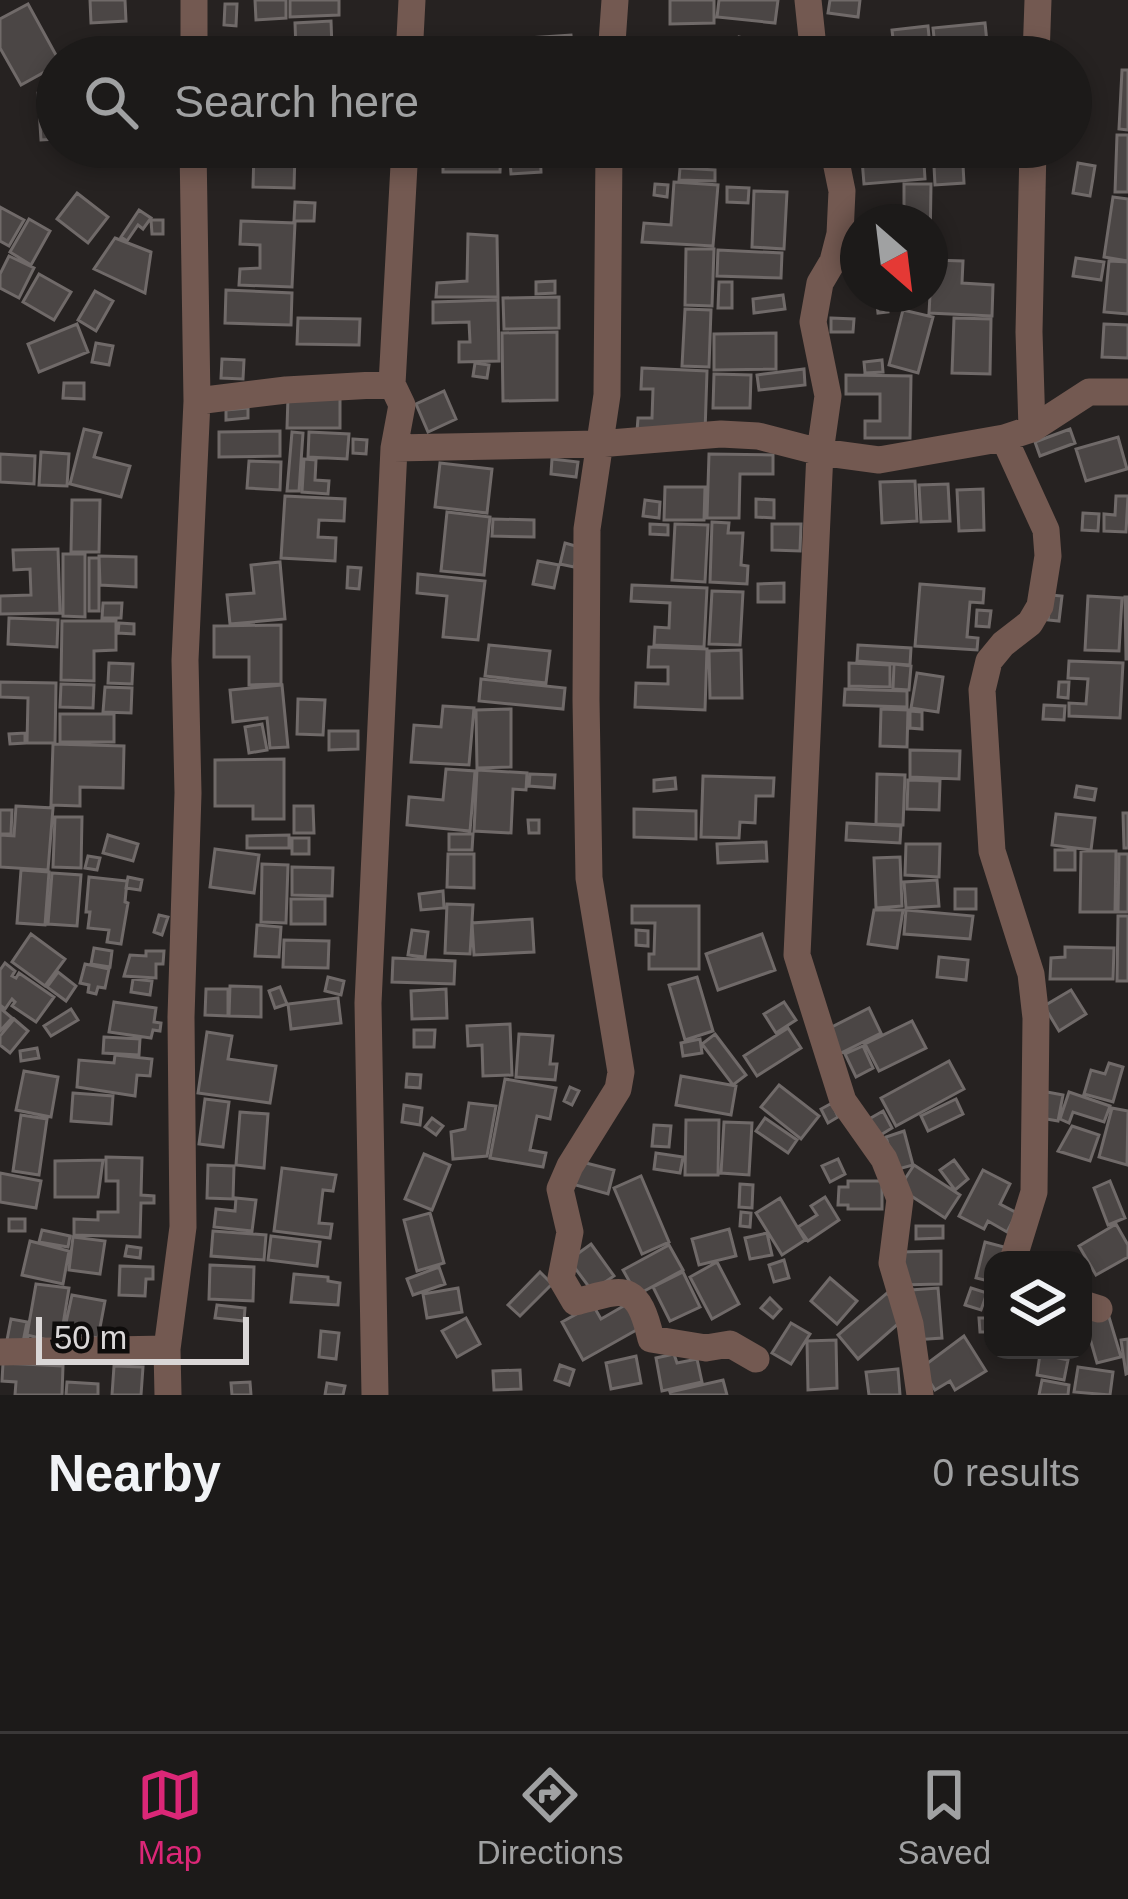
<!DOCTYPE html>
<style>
:root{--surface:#1c1a19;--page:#252322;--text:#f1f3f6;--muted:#a0a1a2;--line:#3a3838;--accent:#db2777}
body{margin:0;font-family:Arial,sans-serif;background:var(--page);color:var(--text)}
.controls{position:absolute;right:36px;bottom:36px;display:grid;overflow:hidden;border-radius:24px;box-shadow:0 6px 18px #0003}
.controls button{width:108px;height:108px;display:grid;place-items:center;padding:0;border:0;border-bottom:3px solid var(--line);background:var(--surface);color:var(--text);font:60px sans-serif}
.compass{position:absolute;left:840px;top:204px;width:108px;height:108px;border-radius:50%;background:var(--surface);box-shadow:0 6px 18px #0003;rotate:152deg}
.scale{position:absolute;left:36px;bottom:30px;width:213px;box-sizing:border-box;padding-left:12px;border:6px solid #dad7d7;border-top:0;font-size:33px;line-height:42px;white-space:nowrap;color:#dad7d7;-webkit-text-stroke:9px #0e0c0b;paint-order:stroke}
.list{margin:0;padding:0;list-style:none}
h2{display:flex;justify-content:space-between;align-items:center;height:156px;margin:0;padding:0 48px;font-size:51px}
h2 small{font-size:39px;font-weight:400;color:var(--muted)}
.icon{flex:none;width:66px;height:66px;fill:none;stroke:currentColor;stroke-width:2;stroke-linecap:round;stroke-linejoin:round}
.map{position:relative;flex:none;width:1128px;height:1395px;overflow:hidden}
.search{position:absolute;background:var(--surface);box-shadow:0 6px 18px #0003;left:36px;right:36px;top:36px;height:132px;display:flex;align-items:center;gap:30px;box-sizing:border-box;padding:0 42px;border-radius:66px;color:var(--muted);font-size:45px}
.sheet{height:336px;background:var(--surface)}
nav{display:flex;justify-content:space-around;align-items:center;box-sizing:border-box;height:168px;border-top:3px solid var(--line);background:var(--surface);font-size:33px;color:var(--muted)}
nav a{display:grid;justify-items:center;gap:6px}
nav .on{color:var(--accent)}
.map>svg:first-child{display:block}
.building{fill:#4b4645;stroke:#706a69;stroke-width:3}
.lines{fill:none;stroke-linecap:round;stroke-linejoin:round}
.street{stroke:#735951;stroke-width:27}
</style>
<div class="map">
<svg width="1128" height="1395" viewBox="0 0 1128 1395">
<rect width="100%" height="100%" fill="#262221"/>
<path class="building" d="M90,0H125L126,21L91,23Z
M255,0H286V18L256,20Z
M290,0H339V15L290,17Z
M670,0H714V23L670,24Z
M719,0H778L775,23L717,17Z
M830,0H860L858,17L828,13Z
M28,4L57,57V65L21,85L0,48V19Z
M225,4H237L236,26L224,25Z
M331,21L332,48L296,50L295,23Z
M985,23L988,52L936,57L933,28Z
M928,26L931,57H895L892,30Z
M571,35L573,57H500L499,40Z
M739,37L754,41L751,55L735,51Z
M722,38H733V50L722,51Z
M264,46H290V57H264Z
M716,51V57H674L673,55Z
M1122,70H1128V130L1119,129Z
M57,91V139L41,140L38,93Z
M1117,135H1128V192H1115Z
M462,147H501L500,172H443V153H462Z
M509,147H540L541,172L511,174Z
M683,147H720L721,161L685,165Z
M861,147H923L925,179L864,184Z
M933,147H962L964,183L935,185Z
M254,152L295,153L294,188L253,187Z
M1078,163L1095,166L1090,196L1073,193Z
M680,168L715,170V181L679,180Z
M674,182L718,185L713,246L642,242L644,223L671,225Z
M655,184L668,185L667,197L654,195Z
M904,184H931L930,248V222H904Z
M727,187L749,188L748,203L727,202Z
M754,191L787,192L784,249L752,247Z
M77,193L108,217L88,243L57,219Z
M1113,197L1128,199V261L1104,257Z
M295,202L315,203L314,221H294Z
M0,207L24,220L9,246L0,241Z
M139,210L151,218L143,229L138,225L127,241L121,237Z
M29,219L50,231L31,265L10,252Z
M151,220H163V234H152Z
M241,221L295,223L292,287L239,285L240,269L260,268V245L240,244Z
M468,234L497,236L498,297H436L437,283L467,281Z
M115,238L151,252L145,293L94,269Z
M686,249H714L712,306L685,305Z
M718,250L782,253L781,278L717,276Z
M9,256L34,268L19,298L0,288V274Z
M1076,258L1104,262L1101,280L1073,276Z
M932,260L963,261L962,283L993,285L992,316L929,313Z
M1109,261L1128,262V314L1104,312Z
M39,274L71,292L54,320L23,302Z
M555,281V293L536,294V282Z
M719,282H732V308H718Z
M226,290L292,293L291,325L225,323Z
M95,291L113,301L96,331L78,320Z
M876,294H887L888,312L878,313Z
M783,295L785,309L754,313L753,299Z
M559,297V328L504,329L503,298Z
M498,300L499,361L459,362V342H470L469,322L433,323V302Z
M685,309L711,310L709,367L682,366Z
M903,310L933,317L918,373L889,365Z
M298,318L360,319L359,345L297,344Z
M831,318L854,319L853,332H831Z
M954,318L991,319L990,374L952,373Z
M77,324L88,352L39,372L28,344Z
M1104,324L1128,325V358L1102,357Z
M557,332V400L503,401L502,333Z
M776,333V369L714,370V334Z
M96,343L113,346L109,365L92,362Z
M222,359L244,360L243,379L221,378Z
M882,360L883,372L865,373L864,362Z
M475,363L489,365L487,378L473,376Z
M642,368L707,371L705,433L637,431L638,418H652L653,389H641Z
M804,369L805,385L759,390L757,375Z
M714,374L751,375L750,408H713Z
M846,375L911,376L910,438H865V421H880V394H846Z
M64,383H84V399L63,398Z
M444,391L456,419L428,432L416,404Z
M288,397L340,398V428H287Z
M248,408V418L226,420V410Z
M84,429L101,433L94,457L130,466L121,497L70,484Z
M1070,429L1075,443L1040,456L1035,442Z
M280,431V456L219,457V432Z
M292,432L303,433L299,491H287Z
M309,432L349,434L347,459L308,457Z
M1118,437L1127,469L1086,481L1076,449Z
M353,439L367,440L366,454L353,453Z
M41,452L69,454L67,486L39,485Z
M0,454L35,456L34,484L0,482Z
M709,454L773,455V474H740L739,518H707Z
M304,459L316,460L315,480L329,481L328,494L302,492Z
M552,459L578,462L576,477L551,474Z
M249,461L281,462L280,490L247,488Z
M440,463L492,469L487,513L435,507Z
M915,481L917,521L882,523L880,482Z
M948,484L950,521L921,522L919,485Z
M665,487H705L704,520H664Z
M983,489L984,530L959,531L957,490Z
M285,496L345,499L344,521L319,520L318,537L336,538L335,561L281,558Z
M1116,496H1128L1126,532L1104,531V514L1115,515Z
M756,499L774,500V518L756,517Z
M72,500H100L99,552H71Z
M645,500L660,502L659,518L643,516Z
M447,512L490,517L484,575L441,571Z
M1083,513L1099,514L1098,531L1082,530Z
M493,519L534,520V537L492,536Z
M712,522L729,523L728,533H743L741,565L748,566L747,584L710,582Z
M650,524L668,525V535L650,534Z
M675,524L708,525L705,582L672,580Z
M772,524H801L800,551L772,550Z
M565,543L579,547L574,567L560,564Z
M58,549L60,613L0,614V596L31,595L30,569L14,570L13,550Z
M63,554H85V617L63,616Z
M99,556L136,557V587L100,585Z
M89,558H99V611H89Z
M538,561L559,565L554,588L533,584Z
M280,562L285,619L230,624L227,595L254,593L251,565Z
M348,567L361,568L359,589L347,588Z
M418,574L485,581L478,640L443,637L447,596L417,593Z
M784,583V602H758V584Z
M920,584L984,589L983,603L970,602L967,637L978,638L977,650L915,646Z
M632,585L707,588L704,647L654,645L655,627L669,628L670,603L631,601Z
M712,591L743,592L740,645L709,644Z
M1051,595L1062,596L1059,621L1048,620Z
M1088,596L1122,598L1119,651L1085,650Z
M1125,597H1128V659H1126Z
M103,603H122L121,618H102Z
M977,610L991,611L989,627L976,626Z
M9,618L58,620L57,647L8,644Z
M62,621H116V650L94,651V681L61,680Z
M119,623L134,624V634L118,633Z
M281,625V684L249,685V657H214V626Z
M489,645L550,651L546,683L485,676Z
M858,645L911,648L910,665L857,661Z
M649,647L707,649L705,710L635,707L636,683L668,684V667H648Z
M741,650L742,698H710L709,651Z
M1069,661L1123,663L1120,718L1069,716V703L1086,704L1088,679L1068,678Z
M109,663L133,664L132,684L108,683Z
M849,663L890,665V687L849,686Z
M894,664L911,666L909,690L893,689Z
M917,673L943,677L938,712L911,708Z
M481,679L565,688L563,709L479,701Z
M0,682L56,683L55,743H27L28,698L0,697Z
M1059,682H1069L1068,698L1058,697Z
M61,684L94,685L93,708L60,707Z
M282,685L288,747L270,748L267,718L233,722L230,690Z
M105,687L132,688L131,713L103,712Z
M845,689L907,691V707L844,705Z
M298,699L325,700L323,735L297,734Z
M1044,705L1065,706L1064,720L1043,719Z
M443,706L474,708L469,765L411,762L414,725L441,727Z
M511,709V767L477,768L476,710Z
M881,709L908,710L907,747L880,746Z
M910,711L922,712V729L910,728Z
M60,714H114V742H60Z
M262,724L267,750L249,753L245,727Z
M329,731H358V749L329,750Z
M25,733V743L10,744L9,734Z
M53,744L124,746L123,788L80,787V806L51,805Z
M910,750L960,751L959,779L910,777Z
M284,759V819H253V806H215V760Z
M446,769L475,771L470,831L407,825L409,797L443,800Z
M477,770L527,773L526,790L513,789L511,833L474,831Z
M530,774L555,775L554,788L529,786Z
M877,774L905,775L903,825L876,824Z
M703,776L774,778L773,796H756L755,823L740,822L739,838L701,837Z
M675,778L676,789L654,791V780Z
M908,780L940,781L939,810L907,809Z
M1077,786L1096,789L1094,800L1075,797Z
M16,806L53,808L48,870L0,867V835L14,836Z
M294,806H313L314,833H294Z
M634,809L696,811V839L634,837Z
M0,810H12L11,834H0Z
M1123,813H1128V848H1124Z
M1056,814L1095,818L1091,850L1052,845Z
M55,817H82L81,868L53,867Z
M528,820H539V833H529Z
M847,823L901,826L900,843L846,840Z
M449,834H473L472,850H449Z
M108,835L138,844L133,861L103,853Z
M289,835V848H247V836Z
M292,838H309V854H292Z
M766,842L767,861L718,863L717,844Z
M906,844H940L939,877L905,875Z
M215,849L259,855L254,893L210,887Z
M1055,850H1075V870H1055Z
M1081,851H1116L1115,912H1080Z
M448,854H474V888L447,887Z
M1119,854H1128V912H1118Z
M88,856L100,858L97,870L85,868Z
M900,857L902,906L876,908L874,858Z
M262,864L288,865L286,923L261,922Z
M292,867L333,868L332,896L292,895Z
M21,870L49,872L45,925L17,923Z
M52,873L81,875L77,926L48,924Z
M89,877L127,881L125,902L128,903L121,944L107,942L109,930L88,928L90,912H86Z
M128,877L142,880L140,890L126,888Z
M937,880L939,906L906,908L904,882Z
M955,889H976V909H955Z
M443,891L444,908L421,910L419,894Z
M291,899H325V924H291Z
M447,904L473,905L470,954L445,953Z
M632,906H699V969H649V954H654L655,923H632Z
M874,910H903L897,948L868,944Z
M906,910L973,916L970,939L904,934Z
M159,915L168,917L162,935L154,932Z
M1118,916H1128V981H1117Z
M532,919L534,952L474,955L472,923Z
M257,925L281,927L279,957L255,956Z
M412,930L428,932L425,957L408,955Z
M636,930L648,931V946L636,945Z
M31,934L65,959L45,986L12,962Z
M762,934L775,970L718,990L706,954Z
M284,940L329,941L328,968L283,967Z
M1065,947L1114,948L1113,979H1050L1051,958L1065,957Z
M94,948L112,951L110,967L91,964Z
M146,951H164L163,964H156V978L124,976L130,955L146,956Z
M939,957L968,960L966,980L937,977Z
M393,958L455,961L454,984L392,982Z
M5,963L15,971L12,976L16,978L19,973L54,997L36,1022L12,1006L15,1002L12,999L5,1009L0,1005V970Z
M85,964L109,969L105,988L98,987L96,994L88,992L89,985L80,983Z
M58,972L76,986L66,1001L47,987Z
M328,977L344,981L341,995L325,991Z
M697,977L713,1031L685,1040L669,985Z
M133,979L152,981L150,995L131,992Z
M230,986L261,987V1017L229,1016Z
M280,987L287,1004L275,1008L269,991Z
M206,989H228V1016L205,1015Z
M446,989L447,1018L412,1019L411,991Z
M1071,990L1086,1014L1059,1031L1044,1006Z
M338,998L341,1023L291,1029L288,1004Z
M114,1002L156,1008L154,1022L161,1023L160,1031L153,1030L151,1038L109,1032Z
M784,1002L796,1020L776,1033L764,1014Z
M0,1008L12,1018L0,1031Z
M869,1008L881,1033L835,1056L824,1031Z
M71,1009L78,1020L51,1036L44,1026Z
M14,1019L28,1031L10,1053L0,1045V1036Z
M912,1021L926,1048L879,1071L865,1044Z
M510,1024L512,1075L483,1076L482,1045L468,1046L467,1026Z
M788,1028L801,1048L757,1076L744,1056Z
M414,1030H435L434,1047H414Z
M207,1032L232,1036L228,1059L276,1066L270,1103L198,1093Z
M519,1034L553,1036L550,1064H557L555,1080L516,1077Z
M715,1034L746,1075L733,1085L702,1044Z
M104,1037L140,1039L139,1055L103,1053Z
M700,1039L702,1053L683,1056L681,1043Z
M863,1046L873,1068L856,1077L845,1054Z
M37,1048L39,1058L21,1061L20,1051Z
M115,1055L152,1059L150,1076L137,1075L135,1096L77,1087L79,1060L114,1063Z
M949,1061L964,1089L896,1126L881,1098Z
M1109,1063L1123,1067L1113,1102L1084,1094L1091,1070L1105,1074Z
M24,1071L58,1077L51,1117L16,1110Z
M407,1074L421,1075L420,1088L406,1087Z
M681,1076L736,1086L731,1115L676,1105Z
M505,1079L556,1088L550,1119L537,1116L530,1150L546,1153L543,1167L490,1158Z
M779,1085L819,1116L801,1139L761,1107Z
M570,1087L579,1091L572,1105L564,1101Z
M1047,1092L1063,1095L1058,1121L1041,1118Z
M1069,1092L1110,1106L1104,1122L1073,1112L1069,1123L1060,1119Z
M73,1093L113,1096L111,1124L71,1121Z
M205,1099L229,1102L223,1147L199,1144Z
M956,1099L963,1114L928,1131L921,1116Z
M469,1103L496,1106L487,1156L453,1159L451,1132L465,1129Z
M832,1103L838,1117L828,1123L821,1109Z
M404,1105L422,1108L420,1125L402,1122Z
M1112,1108L1128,1111L1127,1165L1099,1157Z
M883,1111L892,1128L879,1136L869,1119Z
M240,1112L268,1114L264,1168L236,1165Z
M21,1115L47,1119L39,1175L13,1171Z
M432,1118L443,1126L436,1135L425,1127Z
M765,1118L797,1140L788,1153L756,1131Z
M686,1120H719L718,1175H685Z
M724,1122L752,1123L749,1175L721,1173Z
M654,1125L671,1126L669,1147L652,1146Z
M1072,1126L1099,1135L1090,1161L1058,1151Z
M904,1131L913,1165L895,1170L886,1137Z
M656,1153L683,1157L680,1173L654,1169Z
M424,1154L450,1165L432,1210L405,1199Z
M106,1157L142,1158L141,1195L154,1196V1203H141L140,1237L74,1235V1219L98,1220V1212H118V1181H106Z
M838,1159L845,1174L830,1182L822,1166Z
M103,1160L98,1197H55V1161Z
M954,1160L968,1179L955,1190L940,1170Z
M578,1161L614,1170L608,1194L572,1184Z
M208,1165L234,1166L233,1199L207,1198Z
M914,1165L960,1195L945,1218L899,1188Z
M282,1168L336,1175L333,1191L323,1190L319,1223L332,1224L330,1238L274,1231Z
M983,1170L1010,1184L1000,1204L1017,1213L1007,1232L988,1221L984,1229L959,1216Z
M0,1173L41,1181L36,1208L0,1202Z
M641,1176L669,1242L642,1254L614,1188Z
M848,1181H882V1209H848V1205H838L839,1187H848Z
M1110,1181L1125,1218L1108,1225L1094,1188Z
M740,1184L753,1185L752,1208L739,1207Z
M825,1197L839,1220L808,1241L798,1227L817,1215L811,1206Z
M236,1198L256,1200L252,1231L214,1227L216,1209L235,1211Z
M780,1198L805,1240L782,1255L756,1213Z
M741,1212L751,1213L750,1227L740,1226Z
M430,1213L444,1263L417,1271L404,1220Z
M9,1219H25V1231H9Z
M1116,1224L1128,1245V1257L1096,1275L1079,1246Z
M916,1226H943V1238L916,1239Z
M729,1229L736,1256L699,1265L692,1239Z
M42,1230L70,1236L68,1247L39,1242Z
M213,1231L266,1235L264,1260L211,1256Z
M767,1233L772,1255L750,1259L745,1238Z
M271,1236L320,1242L317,1266L268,1260Z
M73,1237L105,1241L100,1274L69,1270Z
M30,1241L69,1251L63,1284L22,1275Z
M985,1242L1008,1248L1005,1260H993V1282L976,1278Z
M591,1244L614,1276L592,1291L569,1260Z
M669,1245L683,1270L637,1295L623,1270Z
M127,1246L141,1248L140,1258L125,1256Z
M941,1251V1284L899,1285V1252Z
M784,1260L789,1278L774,1282L769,1265Z
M717,1262L739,1304L712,1319L690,1277Z
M210,1265L254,1267L253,1301L209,1299Z
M120,1266L153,1267V1279H146L145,1296L119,1295Z
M439,1267L445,1284L413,1295L407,1279Z
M540,1272L552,1284L520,1316L508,1305Z
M683,1272L700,1307L670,1321L653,1287Z
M294,1274L328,1277V1281L340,1283L338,1305L291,1302Z
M830,1278L857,1301L837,1324L811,1301Z
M36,1284L69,1288L60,1343L27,1335Z
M458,1288L462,1312L427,1318L423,1294Z
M938,1288L942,1338L914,1340L911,1290Z
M971,1288L987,1293L981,1310L965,1305Z
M887,1293L907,1316L858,1359L838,1335Z
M72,1295L105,1301L98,1338L64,1332Z
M770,1298L781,1309L773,1318L761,1308Z
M627,1304L640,1328L583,1360L562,1322L593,1305L601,1319Z
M217,1305L245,1308L244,1321L215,1318Z
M1106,1307L1121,1357L1097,1363L1083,1314Z
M466,1318L480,1344L457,1357L442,1331Z
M979,1318H993V1332H980Z
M11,1319L27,1322L24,1337H28L27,1344L7,1340Z
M791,1323L810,1334L791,1364L772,1353Z
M321,1331L339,1333L336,1359L319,1357Z
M964,1336L986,1371L955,1390L950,1381L935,1390L921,1368Z
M1128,1339V1373L1126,1374L1121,1340Z
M836,1340L837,1388L808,1390L807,1341Z
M674,1354L677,1363L697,1359L702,1382L662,1391L656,1358Z
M1040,1354L1068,1360L1064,1380L1037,1375Z
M636,1356L641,1383L611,1389L606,1363Z
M3,1363L63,1366L62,1395H15L16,1382L2,1381Z
M560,1365L574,1370L569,1385L555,1380Z
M114,1366L143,1367L141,1395H112Z
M1078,1367L1113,1372L1110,1395L1074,1392Z
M898,1369L900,1395H869L866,1372Z
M520,1370L521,1389L494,1390L493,1371Z
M723,1380L727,1395H671L670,1392Z
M1042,1380L1069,1385L1068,1395H1039Z
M67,1382L98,1384V1395H66Z
M250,1382L251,1395H232L231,1383Z
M327,1383L345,1386L343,1395H325Z"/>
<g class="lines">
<path class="street" d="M808,0L814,57
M194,57V0
M409,57L412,0
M611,57L615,0
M1036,57L1038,0
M193,147L197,401L286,390L392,384L402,405L394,448L368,1003L375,1395
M609,147L607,395L587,529L586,700L589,878L621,1072L618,1089L570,1166L560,1189L570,1232L561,1278L575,1302C623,1290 637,1279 651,1339L706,1348L730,1344L756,1359
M833,147L842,191L840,234L833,261L820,283L813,322L828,396L820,452L797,955L843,1101L884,1159L900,1199L892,1263L910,1324L920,1395
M392,384L405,147
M1032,429L1029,332L1033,147
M1004,438L1046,530L1048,556L1040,606L1030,623L1003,644L989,661L982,690L992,851L1031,974L1036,1018L1034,1192L1013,1260
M394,448L598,444L721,434L758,436L820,452L879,460L1004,438L1032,429L1089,392H1128
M1083,1304L1099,1309
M0,1352L167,1349
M168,1395L167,1349L183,1227L181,1017L188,793L185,660L197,401"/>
</g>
</svg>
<div class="controls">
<button><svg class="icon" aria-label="layers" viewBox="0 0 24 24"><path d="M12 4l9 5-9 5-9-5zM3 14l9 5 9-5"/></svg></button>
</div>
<svg class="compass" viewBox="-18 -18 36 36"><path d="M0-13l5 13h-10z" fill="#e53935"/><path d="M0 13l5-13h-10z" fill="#a0a1a2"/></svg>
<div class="scale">50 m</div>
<div class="search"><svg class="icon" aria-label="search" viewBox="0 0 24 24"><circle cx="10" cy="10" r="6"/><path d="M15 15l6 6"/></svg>Search here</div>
</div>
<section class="sheet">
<h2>Nearby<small>0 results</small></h2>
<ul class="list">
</ul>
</section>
<nav>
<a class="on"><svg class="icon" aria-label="map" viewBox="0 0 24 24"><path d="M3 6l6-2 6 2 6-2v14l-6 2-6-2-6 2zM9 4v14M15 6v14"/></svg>Map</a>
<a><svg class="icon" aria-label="directions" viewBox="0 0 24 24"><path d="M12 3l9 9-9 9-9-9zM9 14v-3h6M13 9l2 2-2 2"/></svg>Directions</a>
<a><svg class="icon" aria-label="saved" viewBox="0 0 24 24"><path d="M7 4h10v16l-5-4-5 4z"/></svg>Saved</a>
</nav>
